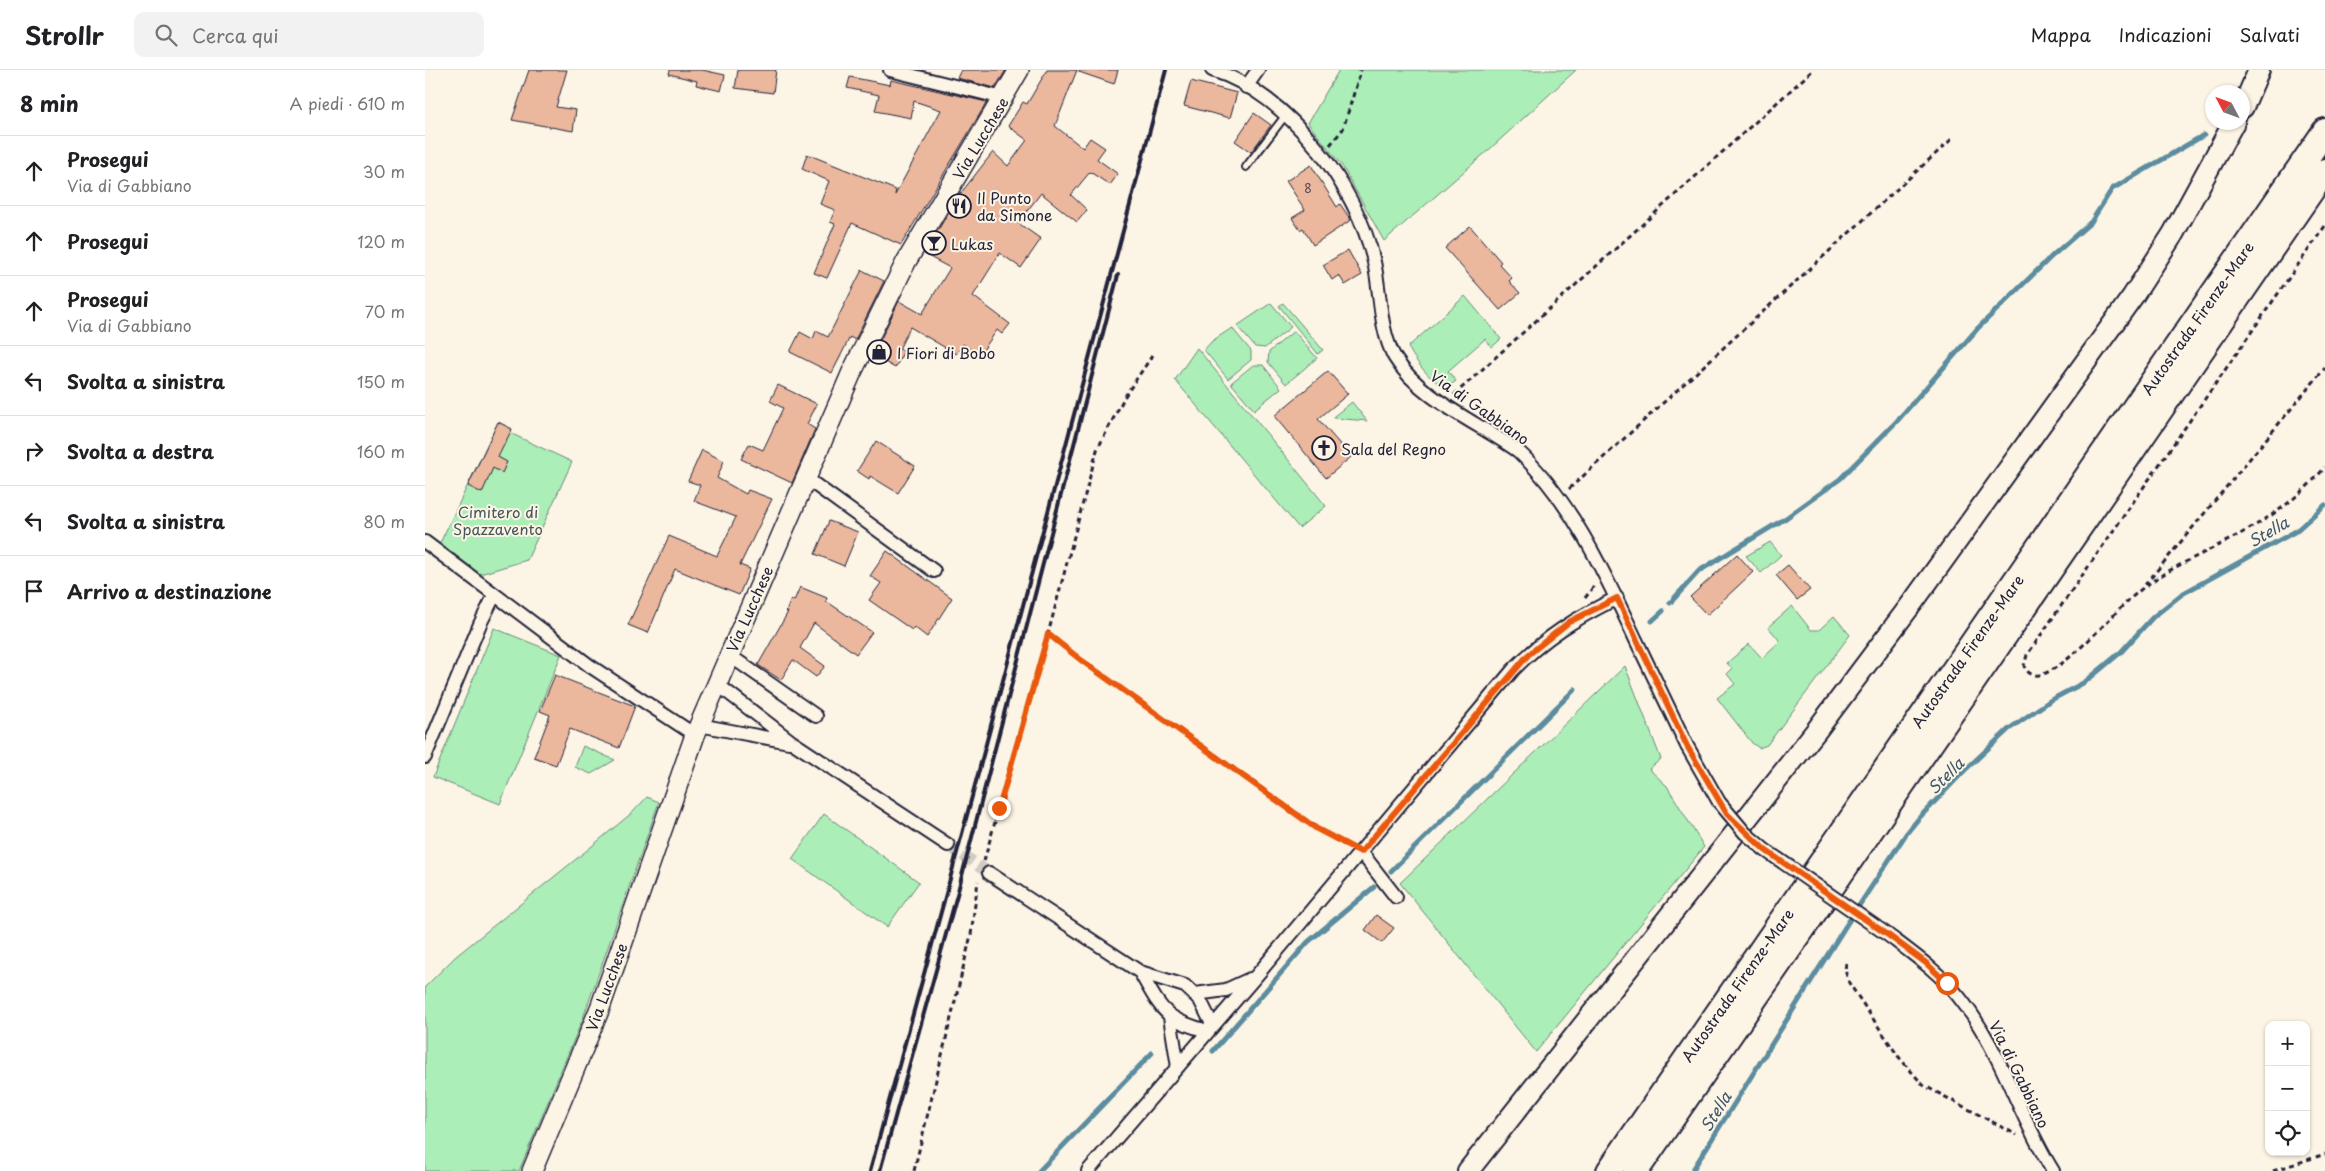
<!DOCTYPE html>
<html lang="it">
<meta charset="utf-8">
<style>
:root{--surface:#fff;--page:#f2f2f2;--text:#202124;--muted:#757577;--line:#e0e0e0}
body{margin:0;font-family:"Playpen Sans",sans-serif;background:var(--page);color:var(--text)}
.controls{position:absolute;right:15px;bottom:15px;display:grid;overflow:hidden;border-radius:10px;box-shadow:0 1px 4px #0004}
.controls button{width:45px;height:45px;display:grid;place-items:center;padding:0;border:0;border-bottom:1px solid var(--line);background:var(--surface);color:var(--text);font:25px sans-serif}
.compass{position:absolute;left:1780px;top:15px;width:45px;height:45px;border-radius:50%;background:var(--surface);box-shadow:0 1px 4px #0004;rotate:311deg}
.stop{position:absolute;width:15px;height:15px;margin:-11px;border:4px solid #ea580c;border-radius:50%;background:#fff}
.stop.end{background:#ea580c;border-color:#fff;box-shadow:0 1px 5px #0008}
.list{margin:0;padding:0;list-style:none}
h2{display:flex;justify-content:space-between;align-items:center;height:65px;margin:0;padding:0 20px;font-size:21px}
h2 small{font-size:16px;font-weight:400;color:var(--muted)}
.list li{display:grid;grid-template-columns:32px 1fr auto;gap:15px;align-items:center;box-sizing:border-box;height:70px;padding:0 20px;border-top:1px solid var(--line)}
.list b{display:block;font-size:19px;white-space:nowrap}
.list p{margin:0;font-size:16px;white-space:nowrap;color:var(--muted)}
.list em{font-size:16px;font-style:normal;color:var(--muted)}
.icon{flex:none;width:28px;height:28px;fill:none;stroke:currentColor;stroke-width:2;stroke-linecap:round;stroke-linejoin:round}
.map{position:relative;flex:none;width:1900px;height:1101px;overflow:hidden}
header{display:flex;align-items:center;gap:30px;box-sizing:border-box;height:70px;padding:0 25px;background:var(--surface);border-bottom:1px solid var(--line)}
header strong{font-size:24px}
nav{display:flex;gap:28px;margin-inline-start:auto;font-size:18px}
.search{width:350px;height:45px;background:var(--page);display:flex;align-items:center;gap:12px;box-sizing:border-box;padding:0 18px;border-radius:10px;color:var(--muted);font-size:19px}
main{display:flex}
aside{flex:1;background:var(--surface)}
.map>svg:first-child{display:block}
.green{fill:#aceeb7;stroke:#678879}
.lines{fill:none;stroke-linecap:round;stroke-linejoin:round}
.stream{stroke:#5c8c9f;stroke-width:5}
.building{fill:#ebb79d;stroke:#22223b}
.street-tunnel{stroke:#d0cbc3;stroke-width:12;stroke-dasharray:12 6;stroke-linecap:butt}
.lane-casing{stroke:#22223b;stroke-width:10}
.street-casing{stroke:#22223b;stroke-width:16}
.secondary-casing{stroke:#22223b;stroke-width:22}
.primary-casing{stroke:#22223b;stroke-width:24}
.highway-casing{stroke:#22223b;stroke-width:28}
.path{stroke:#22223b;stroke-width:3;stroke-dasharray:5 4;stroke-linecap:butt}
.lane{stroke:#fcf5e5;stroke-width:6}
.street{stroke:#fcf5e5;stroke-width:12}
.secondary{stroke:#fcf5e5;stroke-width:19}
.primary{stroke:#fcf5e5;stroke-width:20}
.highway{stroke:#fcf5e5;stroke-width:24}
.rail{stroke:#22223b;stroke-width:4}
.street-bridge-casing{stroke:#22223b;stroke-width:16;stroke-linecap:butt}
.street-bridge{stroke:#fcf5e5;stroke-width:12}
.route{stroke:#ea580c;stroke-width:6}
.labels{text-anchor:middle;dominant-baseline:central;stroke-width:4;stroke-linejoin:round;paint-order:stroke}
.number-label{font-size:12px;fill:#544754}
.street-label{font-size:15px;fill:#22223b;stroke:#fcf5e5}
.poi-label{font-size:15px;fill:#22223b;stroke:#fcf5e5;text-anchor:start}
.park-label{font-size:15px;fill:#44555a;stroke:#fcf5e5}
.water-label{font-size:16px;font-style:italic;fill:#3f576d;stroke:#fcf5e5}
</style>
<header>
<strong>Strollr</strong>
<div class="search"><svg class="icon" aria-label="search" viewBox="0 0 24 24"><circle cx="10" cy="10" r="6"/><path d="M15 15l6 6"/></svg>Cerca qui</div>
<nav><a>Mappa</a><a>Indicazioni</a><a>Salvati</a></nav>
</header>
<main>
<aside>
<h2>8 min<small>A piedi · 610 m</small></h2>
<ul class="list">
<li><svg class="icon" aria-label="ahead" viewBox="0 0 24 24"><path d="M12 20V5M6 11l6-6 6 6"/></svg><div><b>Prosegui</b><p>Via di Gabbiano</p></div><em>30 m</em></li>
<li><svg class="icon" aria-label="ahead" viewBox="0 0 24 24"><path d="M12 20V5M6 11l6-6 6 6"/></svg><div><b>Prosegui</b></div><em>120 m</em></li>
<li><svg class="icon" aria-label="ahead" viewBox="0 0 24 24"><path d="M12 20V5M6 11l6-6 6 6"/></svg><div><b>Prosegui</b><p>Via di Gabbiano</p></div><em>70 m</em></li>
<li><svg class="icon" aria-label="left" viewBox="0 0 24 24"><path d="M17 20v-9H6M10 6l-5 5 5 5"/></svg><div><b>Svolta a sinistra</b></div><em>150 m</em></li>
<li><svg class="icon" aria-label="right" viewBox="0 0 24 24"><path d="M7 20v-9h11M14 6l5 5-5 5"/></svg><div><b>Svolta a destra</b></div><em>160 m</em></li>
<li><svg class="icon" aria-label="left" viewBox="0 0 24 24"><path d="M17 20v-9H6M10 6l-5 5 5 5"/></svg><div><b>Svolta a sinistra</b></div><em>80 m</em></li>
<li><svg class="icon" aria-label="arrive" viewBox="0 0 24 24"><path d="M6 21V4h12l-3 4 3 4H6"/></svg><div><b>Arrivo a destinazione</b></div></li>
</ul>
</aside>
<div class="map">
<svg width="1900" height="1101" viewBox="0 0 1900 1101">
<rect width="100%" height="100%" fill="#fcf5e5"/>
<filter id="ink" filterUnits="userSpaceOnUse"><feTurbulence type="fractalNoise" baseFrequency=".02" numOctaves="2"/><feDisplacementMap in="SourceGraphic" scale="10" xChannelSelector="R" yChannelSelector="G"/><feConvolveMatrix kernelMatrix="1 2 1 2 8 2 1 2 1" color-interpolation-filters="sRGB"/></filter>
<g filter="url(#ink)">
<path class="green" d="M914,0H1151L1066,78L959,171L917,96L883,53Z
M1040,226L1076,269L1067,277L1060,269L1023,301L1031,311L1024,316C1007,316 990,290 983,277Z
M846,233L866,257L840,278L830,277L812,256Z
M858,233L898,280L893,284L854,236Z
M807,258L826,281V290L803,309L779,280L787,271Z
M869,261L892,288L861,314L843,292L844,282Z
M772,278L901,436L874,458L750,310Z
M828,295H838L856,318L829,340L806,313Z
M927,332L942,351L909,348V346Z
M73,352L87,359L85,363L147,392L102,490L55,504L15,473Z
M1345,472L1356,485L1336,503L1321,486Z
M1367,536L1386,560H1394L1409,546L1425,565L1342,675L1334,678L1327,673L1292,628L1310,614L1302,604L1307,599L1302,593L1324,574L1337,588L1355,571L1343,557Z
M69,558L136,585L75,734L8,707Z
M1200,596L1236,689L1224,699L1242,716L1279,777L1111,982L975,813Z
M158,676L190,690L166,704L150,697Z
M222,727L234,732L158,948L94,1101H0V917L30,887L161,781L208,742Z
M399,744L494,812L462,857L367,789Z"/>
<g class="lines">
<path class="stream" d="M1245,533L1274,501L1361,448L1415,409L1472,351L1553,258L1627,186L1666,152L1687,119L1779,65
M1227,551L1238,541
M966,801L1150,619
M788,981L883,872L949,817
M614,1101L727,983
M1267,1101L1420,857L1481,764L1494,748L1539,701L1584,659L1626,630L1660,612L1696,582L1728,547L1757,524L1871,461L1900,435"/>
</g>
<path class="building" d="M104,0H142L131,37L151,40L148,61L87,50Z
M245,0H277L300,5L296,21L271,15L272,11L244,4Z
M313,0H351L348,23L310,18Z
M536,0H581L570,18L532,8Z
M622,0H652L630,56L658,78L665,68L680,78L672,89L693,104L685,115L665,102L646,125L662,140L652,152L616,123L593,153L616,169L596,198L575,183L548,226L585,254L577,264L572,260L554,286L538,274L531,284L485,257L474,279L479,281L470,298L448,285L474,231L497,244L525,198L499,184L532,128L568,82L583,96L602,70L583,56L598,32L602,34Z
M654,0H693L689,14L654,2Z
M425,7L465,15L466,10L562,32L476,175L427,153L402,208L389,203L410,154L405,152L410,140L395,134L404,111L377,99L382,84L471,120L470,125L516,40L489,31L486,48L450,41L454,25L422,18Z
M766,11L812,23L805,48L759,36Z
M829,43L846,55L826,82L810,71Z
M886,95L912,137L915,134L926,150L888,175L878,158L875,160L867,148L880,140L861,111Z
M1045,156L1076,192L1074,194L1087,208L1084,211L1095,223L1075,240L1020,178Z
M923,180L937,205L920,215L914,205L907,210L898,195Z
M437,200L459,211L430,270L425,267L407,303L365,282L375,262L388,269L391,261L403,267Z
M903,301L923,324L893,349L926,387L901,408L849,346Z
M353,315L392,334L382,354L390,359L367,413L316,389L324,374L338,380L358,338L345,331Z
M73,352L87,359L73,387L82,392L77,403L68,398L57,423L43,416Z
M451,371L490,396L473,423L445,406L444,409L432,401Z
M277,380L299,391L292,408L321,424L323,420L347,429L315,495L325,499L314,525L250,499L223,563L203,555L244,466L292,486L311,447L269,431L275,415L263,411Z
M404,451L433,462L419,496L390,484Z
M462,481L527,528L502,567L489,557L487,560L444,530L456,513L445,506Z
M1312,484L1328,502L1282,545L1265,527Z
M1363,495L1385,520L1372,530L1351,505Z
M375,517L402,528L401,531L447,562L431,584L389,553L375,578L400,596L391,607L368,590L356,610L333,595L363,542H361L366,529L369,531Z
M130,605L210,636L194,678L145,659L131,695L109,687L125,645L115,641Z
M951,845L969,858L957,873L940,860Z"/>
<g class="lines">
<path class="street-tunnel" d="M523,775L564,803"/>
<g class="lane-casing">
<path id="lane" d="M821,97L860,46"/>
</g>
<g class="street-casing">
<path id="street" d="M465,0L578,28
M787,0C864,24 932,116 949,192C956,223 954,260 970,288C995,329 1054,353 1093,381C1147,431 1180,504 1211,570C1228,605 1245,641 1262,676
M821,17L833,0
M381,408L509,501
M0,472L165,596L270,665
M304,585L391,646
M292,614L367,672L523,775
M274,655L364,672
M0,687L55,554L69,526
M936,782L971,827
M564,803L715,902L760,916L775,930L788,956
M1463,865C1488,884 1514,902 1534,927C1576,979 1593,1045 1628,1101
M715,902C736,939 739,950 783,961
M770,924L801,920L825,909
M745,947L753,997
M663,1101L832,905L1088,600C1120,567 1151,548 1192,528"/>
</g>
<g class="secondary-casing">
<path id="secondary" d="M107,1101L175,938L270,665L427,302L481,192L594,0"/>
</g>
<g class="primary-casing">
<path id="primary" d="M1818,37L1834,0
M1043,1101L1391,661L1488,532L1708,226L1748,164L1809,52"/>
</g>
<g class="highway-casing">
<path id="highway" d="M1184,1101L1900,61
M1211,1101L1900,101"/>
</g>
<path class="path" d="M905,75L918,59L936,0
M1900,156L1602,585L1599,596C1602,602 1606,606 1614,605C1639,601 1686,546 1706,528C1731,505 1761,492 1790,477C1832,456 1870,434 1900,397
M1029,325L1388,0
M1144,419L1529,67
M1720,515L1900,298
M1160,528L1170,515
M623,564L656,590L893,759L925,777
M559,791L623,564L672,380L700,326L729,283
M1421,893L1420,900L1424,913L1473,986L1498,1015L1592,1065
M489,1101L546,865L553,811
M1848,1101L1900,1084"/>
<use href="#lane" class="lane"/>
<use href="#street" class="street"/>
<use href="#secondary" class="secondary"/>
<use href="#primary" class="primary"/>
<use href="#highway" class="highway"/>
<path class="rail" d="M445,1101L522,820L741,0
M455,1101L533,821L693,205"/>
<g class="street-bridge-casing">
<path id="street-bridge" d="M1262,676L1294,732L1320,763L1340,780L1463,865"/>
</g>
<use href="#street-bridge" class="street-bridge"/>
</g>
</g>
<g class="lines" filter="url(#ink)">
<path class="route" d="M574,738L623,564L656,590L892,759L936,782L1103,585L1144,552L1192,528L1262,676L1302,744L1340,780L1463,865L1501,893L1522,913"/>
</g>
<defs>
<g id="restaurant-ring" transform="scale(1.25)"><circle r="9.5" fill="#fcf5e5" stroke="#22223b" stroke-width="1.5"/><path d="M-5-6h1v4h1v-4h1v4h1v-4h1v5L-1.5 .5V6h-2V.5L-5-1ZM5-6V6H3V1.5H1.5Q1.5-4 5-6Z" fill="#22223b"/></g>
<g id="bar-ring" transform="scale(1.25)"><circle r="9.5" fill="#fcf5e5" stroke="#22223b" stroke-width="1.5"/><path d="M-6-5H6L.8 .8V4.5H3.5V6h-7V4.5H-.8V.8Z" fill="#22223b"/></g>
<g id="shop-ring" transform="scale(1.25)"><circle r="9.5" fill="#fcf5e5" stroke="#22223b" stroke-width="1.5"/><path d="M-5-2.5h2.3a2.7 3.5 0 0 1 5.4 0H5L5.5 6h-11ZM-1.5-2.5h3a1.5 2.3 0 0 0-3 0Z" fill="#22223b"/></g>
<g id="church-ring" transform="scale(1.25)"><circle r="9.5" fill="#fcf5e5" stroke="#22223b" stroke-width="1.5"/><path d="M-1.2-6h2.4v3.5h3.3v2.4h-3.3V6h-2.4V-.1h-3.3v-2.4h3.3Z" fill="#22223b"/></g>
</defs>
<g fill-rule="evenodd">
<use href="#restaurant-ring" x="534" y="136"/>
<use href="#bar-ring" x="509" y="173"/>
<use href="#shop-ring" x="454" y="282"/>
<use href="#church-ring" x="899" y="378"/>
</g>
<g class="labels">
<g class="number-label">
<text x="883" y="118">8</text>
</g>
<g class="street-label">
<text transform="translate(555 68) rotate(-59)">Via Lucchese</text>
<text transform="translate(1772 248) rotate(-55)">Autostrada Firenze-Mare</text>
<text transform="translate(1055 337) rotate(35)">Via di Gabbiano</text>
<text transform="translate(324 539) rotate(-66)">Via Lucchese</text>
<text transform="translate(1542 581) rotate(-55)">Autostrada Firenze-Mare</text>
<text transform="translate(1312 915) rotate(-55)">Autostrada Firenze-Mare</text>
<text transform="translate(181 917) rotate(-70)">Via Lucchese</text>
<text transform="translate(1595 1004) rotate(64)">Via di Gabbiano</text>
</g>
<g class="poi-label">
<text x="552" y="127">Il Punto<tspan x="552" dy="17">da Simone</tspan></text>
<text x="526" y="173">Lukas</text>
<text x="472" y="282">I Fiori di Bobo</text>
<text x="916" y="378">Sala del Regno</text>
</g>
<g class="park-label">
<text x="73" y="441">Cimitero di<tspan x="73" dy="17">Spazzavento</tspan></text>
</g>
<g class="water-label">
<text transform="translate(1843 461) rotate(-30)">Stella</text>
<text transform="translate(1520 705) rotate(-45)">Stella</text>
<text transform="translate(1290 1041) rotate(-58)">Stella</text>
</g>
</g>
</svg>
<div class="controls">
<button>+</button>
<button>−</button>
<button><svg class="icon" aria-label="locate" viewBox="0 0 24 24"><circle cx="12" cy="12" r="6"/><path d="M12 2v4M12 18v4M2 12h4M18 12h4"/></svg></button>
</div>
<svg class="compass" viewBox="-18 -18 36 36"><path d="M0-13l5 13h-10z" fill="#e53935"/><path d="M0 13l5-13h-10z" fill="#757577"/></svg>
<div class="stop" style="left:1522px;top:913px"></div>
<div class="stop end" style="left:574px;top:738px"></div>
</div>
</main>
